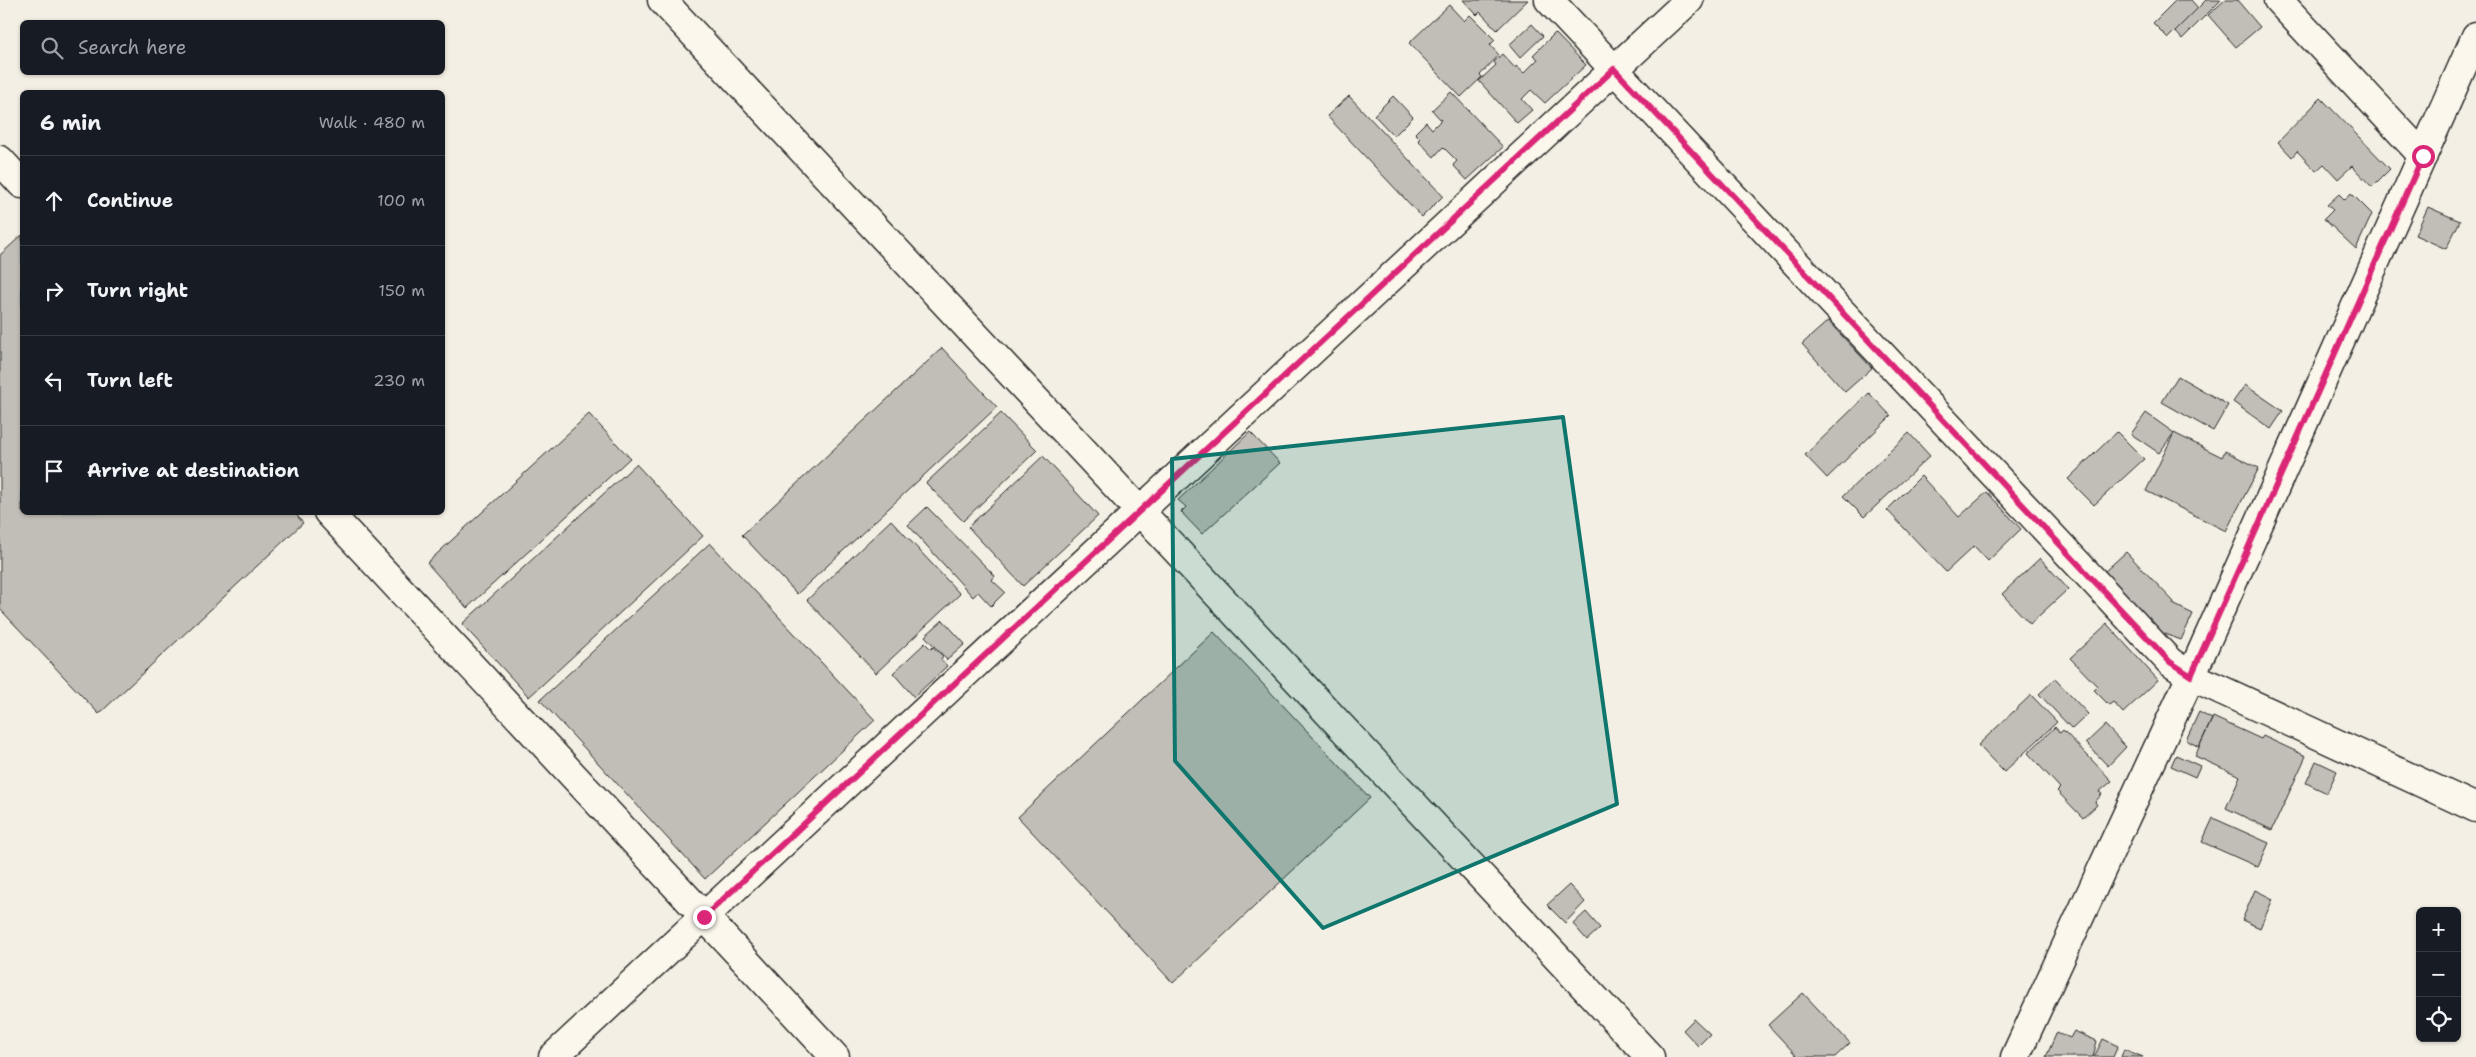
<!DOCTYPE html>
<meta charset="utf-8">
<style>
:root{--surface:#171b24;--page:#20242c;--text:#f1f3f6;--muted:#9ea1a6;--line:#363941}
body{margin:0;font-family:"Shantell Sans",sans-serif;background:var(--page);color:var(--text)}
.controls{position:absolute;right:15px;bottom:15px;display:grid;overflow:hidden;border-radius:8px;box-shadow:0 1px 4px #0004}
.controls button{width:45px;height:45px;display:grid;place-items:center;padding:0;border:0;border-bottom:1px solid var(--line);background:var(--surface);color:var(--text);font:25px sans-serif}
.stop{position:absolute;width:15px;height:15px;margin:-11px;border:4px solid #db2777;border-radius:50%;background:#fff}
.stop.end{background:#db2777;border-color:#fff;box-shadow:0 1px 5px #0008}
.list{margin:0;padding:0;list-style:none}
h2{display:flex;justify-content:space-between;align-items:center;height:65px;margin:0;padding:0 20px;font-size:21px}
h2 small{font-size:16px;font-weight:400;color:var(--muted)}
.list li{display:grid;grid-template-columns:32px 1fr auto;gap:15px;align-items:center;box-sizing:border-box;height:90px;padding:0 20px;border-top:1px solid var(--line)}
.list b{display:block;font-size:19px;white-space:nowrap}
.list em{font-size:16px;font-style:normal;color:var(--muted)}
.icon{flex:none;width:28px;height:28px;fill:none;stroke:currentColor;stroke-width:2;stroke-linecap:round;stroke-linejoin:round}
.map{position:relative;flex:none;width:2476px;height:1057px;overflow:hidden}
.search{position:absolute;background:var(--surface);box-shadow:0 1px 4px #0004;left:20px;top:20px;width:425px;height:55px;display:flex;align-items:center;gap:12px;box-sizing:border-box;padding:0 18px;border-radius:8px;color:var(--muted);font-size:19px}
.panel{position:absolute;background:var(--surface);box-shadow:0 1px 4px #0004;left:20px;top:90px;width:425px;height:425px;border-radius:8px}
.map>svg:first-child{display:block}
.building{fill:#c0beb6;stroke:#2b2b2b}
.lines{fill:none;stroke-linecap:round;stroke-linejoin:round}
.street-casing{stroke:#2b2b2b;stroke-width:31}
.secondary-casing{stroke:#2b2b2b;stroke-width:31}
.street{stroke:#fbf7ec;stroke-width:28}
.secondary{stroke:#fbf7ec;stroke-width:28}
.route{stroke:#db2777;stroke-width:6}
.marked{fill:#0f766e;fill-opacity:0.2;stroke:#0f766e;stroke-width:4;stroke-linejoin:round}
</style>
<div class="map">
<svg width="2476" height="1057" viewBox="0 0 2476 1057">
<rect width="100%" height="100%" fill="#f3efe4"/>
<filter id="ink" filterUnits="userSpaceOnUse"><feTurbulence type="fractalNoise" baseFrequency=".02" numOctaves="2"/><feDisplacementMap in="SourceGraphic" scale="10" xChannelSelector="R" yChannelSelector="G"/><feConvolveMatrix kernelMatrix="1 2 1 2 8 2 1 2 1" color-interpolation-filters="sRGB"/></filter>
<g filter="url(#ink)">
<path class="building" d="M1463,0H1528L1497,30L1480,12L1477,15Z
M2176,0H2191L2198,8L2168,38L2153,23Z
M2206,0H2221L2182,39L2175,31Z
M2225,0H2237L2260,27L2236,47L2208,15Z
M1449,5L1464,21L1470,15L1495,40L1490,45L1499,55L1480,75L1482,77L1461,97L1409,43Z
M1532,24L1543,36L1520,58L1509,45Z
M1555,33L1586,65L1545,103L1531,90L1522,99L1532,110L1517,123L1479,81L1496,65L1494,62L1502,54L1515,68L1516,66L1524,73L1538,59L1533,55Z
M1451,92L1503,147L1467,180L1453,165L1457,161L1443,147L1434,157L1418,140L1420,138L1415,133L1426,122L1432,129L1441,120L1432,110Z
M1349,96L1443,196L1422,217L1327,116Z
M1393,96L1413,117L1394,136L1374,115Z
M2321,98L2390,169L2372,187L2352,166L2338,179L2324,164L2316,171L2297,151L2292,157L2278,142Z
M2351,193L2372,214L2356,249L2324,219L2333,210L2327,205L2339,194L2345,200Z
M2428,207L2460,221L2446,249L2415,235Z
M22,235V512H294L303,523L99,714L0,609V255Z
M1828,321L1872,368L1845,392L1802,344Z
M942,348L997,407L797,594L742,535Z
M2178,376L2228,405L2213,431L2162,402Z
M2245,385L2283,411L2271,429L2233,402Z
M1869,393L1891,416L1827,478L1805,455Z
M1001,413L1037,450L963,521L926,483Z
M2146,413L2174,433L2159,453L2131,434Z
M589,414L630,458L467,608L427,563Z
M1250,432L1280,463L1202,534L1181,512L1186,507L1178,500Z
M2117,432L2144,459L2094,505L2068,479Z
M1909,433L1930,456L1864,517L1843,496Z
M2174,433L2222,457L2225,451L2259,468L2226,531L2146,491Z
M1043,456L1098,516L1023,586L968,527Z
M636,464L703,536L529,697L462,624Z
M1921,476L1959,517L1987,492L2021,529L1988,561L1974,546L1946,572L1887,510Z
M927,507L995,576L992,580L1005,592L991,606L978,592L973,597L908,525Z
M891,520L960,594L876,673L807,600Z
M710,543L875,720L705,879L540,700Z
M2126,552L2174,602L2173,604L2193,614L2181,640L2160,632L2103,573Z
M2040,558L2068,589L2030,624L2002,594Z
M943,620L965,644L947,660L925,636Z
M2107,624L2158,680L2123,713L2113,702L2109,705L2094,690L2098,687L2070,658Z
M1214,632L1370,798L1173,983L1018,817Z
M925,643L931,649L933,647L943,656L941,659L947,666L914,697L893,673Z
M2055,679L2088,714L2072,729L2039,694Z
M2031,695L2057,722L2004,772L1978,745Z
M2199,712L2212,719L2199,747L2186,740Z
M2213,717L2261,739L2263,736L2306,756L2272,830L2226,808L2240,776L2195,756Z
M2105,725L2126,747L2108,766L2086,743Z
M2055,727L2060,733L2063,730L2112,781L2099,792L2102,794L2095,802L2097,805L2083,818L2057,791L2060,788L2028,753Z
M2176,755L2200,766L2195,777L2171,766Z
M2316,761L2337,771L2327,793L2306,783Z
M2213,818L2269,843L2258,867L2202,842Z
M1569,885L1585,902L1565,923L1547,905Z
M2255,890L2273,899L2260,928L2242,920Z
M1586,912L1600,928L1587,940L1573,924Z
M1803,993L1850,1043L1835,1057H1798L1768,1025Z
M1694,1019L1710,1034L1698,1046L1683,1030Z
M2074,1031L2097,1041L2093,1057H2046L2057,1032L2070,1038Z
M2103,1039L2118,1046L2113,1057H2094Z
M2124,1049L2143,1057H2121Z"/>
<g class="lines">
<g class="street-casing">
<path id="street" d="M1549,0L2170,662L2191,676L2476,808
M2278,0L2423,156
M0,160L22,184
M328,512L835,1057
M553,1057L1689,0
M2015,1057L2191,676L2476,36"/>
</g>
<g class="secondary-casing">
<path id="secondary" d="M662,0L1650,1057"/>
</g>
<use href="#street" class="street"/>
<use href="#secondary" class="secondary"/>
</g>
</g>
<g class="lines" filter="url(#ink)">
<path class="route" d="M704,917L1614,69L2170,662L2191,676L2423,156"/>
</g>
<path class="marked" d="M1563,417L1617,804L1323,928L1175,761L1172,459Z"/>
</svg>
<div class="controls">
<button>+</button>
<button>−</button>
<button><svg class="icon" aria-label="locate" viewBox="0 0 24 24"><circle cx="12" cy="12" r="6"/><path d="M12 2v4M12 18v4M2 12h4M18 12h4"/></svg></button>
</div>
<div class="stop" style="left:2423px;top:156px"></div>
<div class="stop end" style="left:704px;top:917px"></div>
<div class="search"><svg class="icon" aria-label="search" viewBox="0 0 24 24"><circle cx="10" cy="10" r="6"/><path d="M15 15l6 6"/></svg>Search here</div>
<section class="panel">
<h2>6 min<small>Walk · 480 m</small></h2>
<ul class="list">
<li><svg class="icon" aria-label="ahead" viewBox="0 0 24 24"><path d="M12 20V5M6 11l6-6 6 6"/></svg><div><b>Continue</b></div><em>100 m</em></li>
<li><svg class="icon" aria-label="right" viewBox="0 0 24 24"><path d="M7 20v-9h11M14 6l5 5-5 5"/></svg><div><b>Turn right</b></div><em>150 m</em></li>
<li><svg class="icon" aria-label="left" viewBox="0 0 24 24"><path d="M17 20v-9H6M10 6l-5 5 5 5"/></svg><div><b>Turn left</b></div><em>230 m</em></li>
<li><svg class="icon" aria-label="arrive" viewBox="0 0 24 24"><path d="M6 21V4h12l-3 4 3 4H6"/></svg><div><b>Arrive at destination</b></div></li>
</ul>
</section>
</div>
